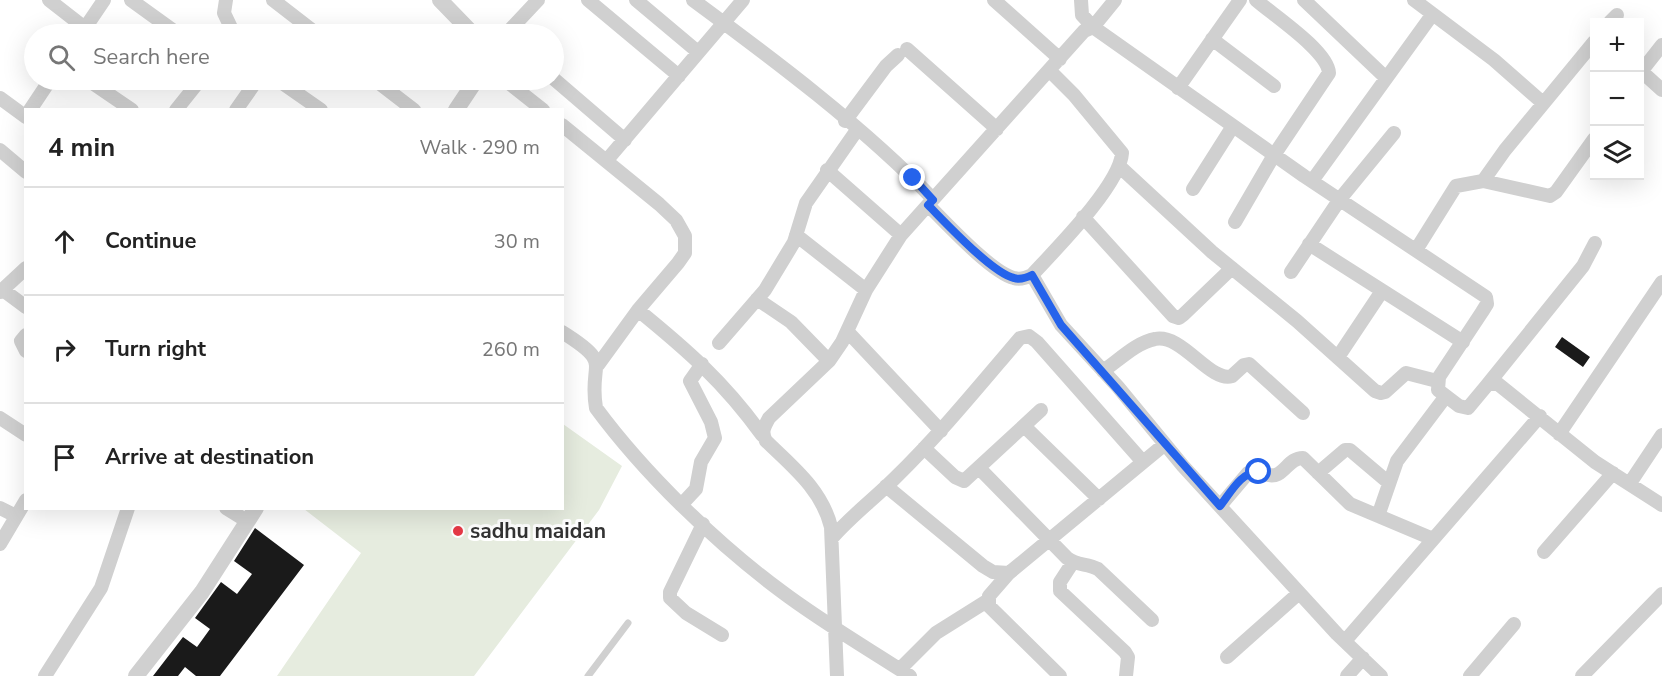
<!DOCTYPE html>
<meta charset="utf-8">
<style>
:root{--surface:#fff;--page:#f2f2f2;--text:#222;--muted:#767676;--line:#e0e0e0}
body{margin:0;font-family:"Nunito Sans",sans-serif;background:var(--page);color:var(--text)}
.controls{position:absolute;right:18px;top:18px;display:grid;overflow:hidden;border-radius:0px;box-shadow:0 6px 24px #0002}
.controls button{width:54px;height:54px;display:grid;place-items:center;padding:0;border:0;border-bottom:2px solid var(--line);background:var(--surface);color:var(--text);font:30px sans-serif}
.stop{position:absolute;width:18px;height:18px;margin:-14px;border:4px solid #2563eb;border-radius:50%;background:#fff}
.stop.end{background:#2563eb;border-color:#fff;box-shadow:0 2px 6px #0008}
.list{margin:0;padding:0;list-style:none}
h2{display:flex;justify-content:space-between;align-items:center;height:78px;margin:0;padding:0 24px;font-size:26px}
h2 small{font-size:20px;font-weight:400;color:var(--muted)}
.list li{display:grid;grid-template-columns:39px 1fr auto;gap:18px;align-items:center;box-sizing:border-box;height:108px;padding:0 24px;border-top:2px solid var(--line)}
.list b{display:block;font-size:22px;white-space:nowrap}
.list em{font-size:20px;font-style:normal;color:var(--muted)}
.icon{flex:none;width:33px;height:33px;fill:none;stroke:currentColor;stroke-width:2;stroke-linecap:round;stroke-linejoin:round}
.map{position:relative;flex:none;width:1662px;height:676px;overflow:hidden}
.search{position:absolute;background:var(--surface);box-shadow:0 6px 24px #0002;left:24px;top:24px;width:540px;height:66px;display:flex;align-items:center;gap:15px;box-sizing:border-box;padding:0 21px;border-radius:33px;color:var(--muted);font-size:22px}
.panel{position:absolute;background:var(--surface);box-shadow:0 6px 24px #0002;left:24px;top:108px;width:540px;height:402px;border-radius:0px}
.map>svg:first-child{display:block}
.green{fill:#e6ecdf}
.building{fill:#1a1a1a}
.lines{fill:none;stroke-linecap:round;stroke-linejoin:round}
.service{stroke:#d0d0d0;stroke-width:7}
.minor{stroke:#d0d0d0;stroke-width:14}
.tertiary{stroke:#d0d0d0;stroke-width:16}
.route{stroke:#2563eb;stroke-width:8}
.poi-dot{fill:#e63946;stroke:#fff;stroke-width:2}
.labels{text-anchor:middle;dominant-baseline:central;stroke-width:6;stroke-linejoin:round;paint-order:stroke}
.poi-label{font-size:21px;font-weight:bold;fill:#333;stroke:#fff;text-anchor:start}
</style>
<div class="map">
<svg width="1662" height="676" viewBox="0 0 1662 676">
<rect width="100%" height="100%" fill="#fff"/>
<path class="green" d="M563,424L622,466L599,510L474,676H277L361,553L304,509L562,508Z"/>
<path class="building" d="M1562,337L1590,357L1583,367L1555,347Z
M255,528L304,565L220,676H196L185,667L178,676H153L183,637L197,647L210,629L195,618L221,582L237,594L252,574L234,561Z"/>
<g class="lines">
<path class="service" d="M588,676L628,623"/>
<path class="minor" d="M49,0L85,28
M131,0L178,34
M226,0L224,13L234,34
M273,0L317,34
M588,0L679,76
M636,0L698,52
M693,0C773,59 864,127 933,199
M994,0L1060,59
M1081,0L1082,15L1093,27L1115,0
M1304,0L1385,77
M1414,0L1494,60L1543,103
M1610,22L1617,15
M81,34L104,0
M506,34L538,0
M1212,39L1274,86
M907,49L997,129
M1641,71L1662,90
M1640,73L1662,45
M554,79L625,140
M88,80L132,110
M278,80L321,110
M375,80L414,110
M505,80L543,110
M1178,88L1240,0
M0,98L26,117
M30,110L50,80
M176,110L200,80
M236,110L257,80
M845,121L886,66L898,55
M562,125L659,204L676,220L685,236V253L678,263L638,310L598,365
M0,150L26,172
M607,160L743,0
M1119,166L1212,252L1297,321L1375,391L1381,393L1385,392L1406,373L1437,381
M827,170L901,235
M1312,181L1432,15
M1483,181L1505,150L1594,42
M1193,189L1233,126
M928,205C945,222 992,273 1014,278C1020,280 1026,278 1032,275C1055,250 1120,185 1122,153L1074,95L1049,70
M1083,217L1173,316L1179,318L1183,315L1232,268
M1235,222L1274,155L1329,73C1328,51 1273,15 1256,0
M796,235L866,290
M1309,244L1463,342
M1416,250L1456,186L1483,181L1550,196L1556,192L1594,139
M1291,272L1340,199L1394,133
M1032,275L1061,325L1118,387L1183,466L1337,634L1381,676
M3,290L26,307
M0,292L26,268
M757,299L791,322L829,361
M638,310C687,350 724,382 762,435
M847,331L941,431
M562,332C615,365 588,361 596,408C644,473 716,543 781,591C822,622 867,648 910,676
M26,335L21,341L26,351
M719,343L765,290L794,242L806,203L857,130
M1338,357L1382,291
M1103,371C1118,361 1137,342 1155,339C1182,333 1210,383 1232,376L1244,365L1249,364L1303,413
M1488,384L1583,266L1595,243
M0,418L26,435
M1024,426L1099,499
M1559,434L1662,282
M924,448L955,477L964,481L1041,410
M980,469L1067,558C1077,566 1087,563 1098,569L1152,620
M1318,473L1345,450H1350L1389,483
M1630,483L1662,435
M886,486L983,566L993,572L1009,573L1165,444
M682,504L696,489L701,462L715,438L711,422L690,381L702,364
M1220,506L1248,473C1259,469 1268,479 1278,474C1287,469 1291,458 1303,458L1350,504L1433,539
M0,508L16,516
M226,508L247,521
M1378,516L1397,461L1446,396
M703,524L670,592V598L686,613L722,635
M832,538C851,516 874,499 895,478C940,434 979,386 1020,338L1029,336L1037,342L1143,462
M0,544L26,500
M1544,552L1613,473
M1073,562L1060,582V591L1125,652L1128,657L1126,676
M1009,573L989,596V606L1060,676
M1345,641L1540,416
M1227,657L1299,593
M900,669L936,633L987,601
M45,676L101,588L128,508
M837,676L831,527C822,490 793,467 766,441C761,432 764,427 769,418L829,361L842,342L866,290L901,235L1084,31L1093,27L1304,176L1486,297L1487,304L1482,312L1439,377L1438,390L1459,406L1468,408L1488,384H1498L1595,462L1662,505
M1347,676L1363,658
M1470,676L1514,624
M1582,676L1662,594"/>
<path class="tertiary" d="M440,0L473,34
M456,110L476,80
M136,676L202,592L256,508"/>
</g>
<g class="lines">
<path class="route" d="M913,178L933,200L928,205C945,222 992,273 1014,278C1020,280 1026,278 1032,275L1061,325L1220,506C1229,495 1242,470 1259,472"/>
</g>
<circle class="poi-dot" cx="458" cy="531" r="6"/>
<g class="labels">
<g class="poi-label">
<text x="470" y="531">sadhu maidan</text>
</g>
</g>
</svg>
<div class="controls">
<button>+</button>
<button>−</button>
<button><svg class="icon" aria-label="layers" viewBox="0 0 24 24"><path d="M12 4l9 5-9 5-9-5zM3 14l9 5 9-5"/></svg></button>
</div>
<div class="stop" style="left:1259px;top:472px"></div>
<div class="stop end" style="left:913px;top:178px"></div>
<div class="search"><svg class="icon" aria-label="search" viewBox="0 0 24 24"><circle cx="10" cy="10" r="6"/><path d="M15 15l6 6"/></svg>Search here</div>
<section class="panel">
<h2>4 min<small>Walk · 290 m</small></h2>
<ul class="list">
<li><svg class="icon" aria-label="ahead" viewBox="0 0 24 24"><path d="M12 20V5M6 11l6-6 6 6"/></svg><div><b>Continue</b></div><em>30 m</em></li>
<li><svg class="icon" aria-label="right" viewBox="0 0 24 24"><path d="M7 20v-9h11M14 6l5 5-5 5"/></svg><div><b>Turn right</b></div><em>260 m</em></li>
<li><svg class="icon" aria-label="arrive" viewBox="0 0 24 24"><path d="M6 21V4h12l-3 4 3 4H6"/></svg><div><b>Arrive at destination</b></div></li>
</ul>
</section>
</div>
